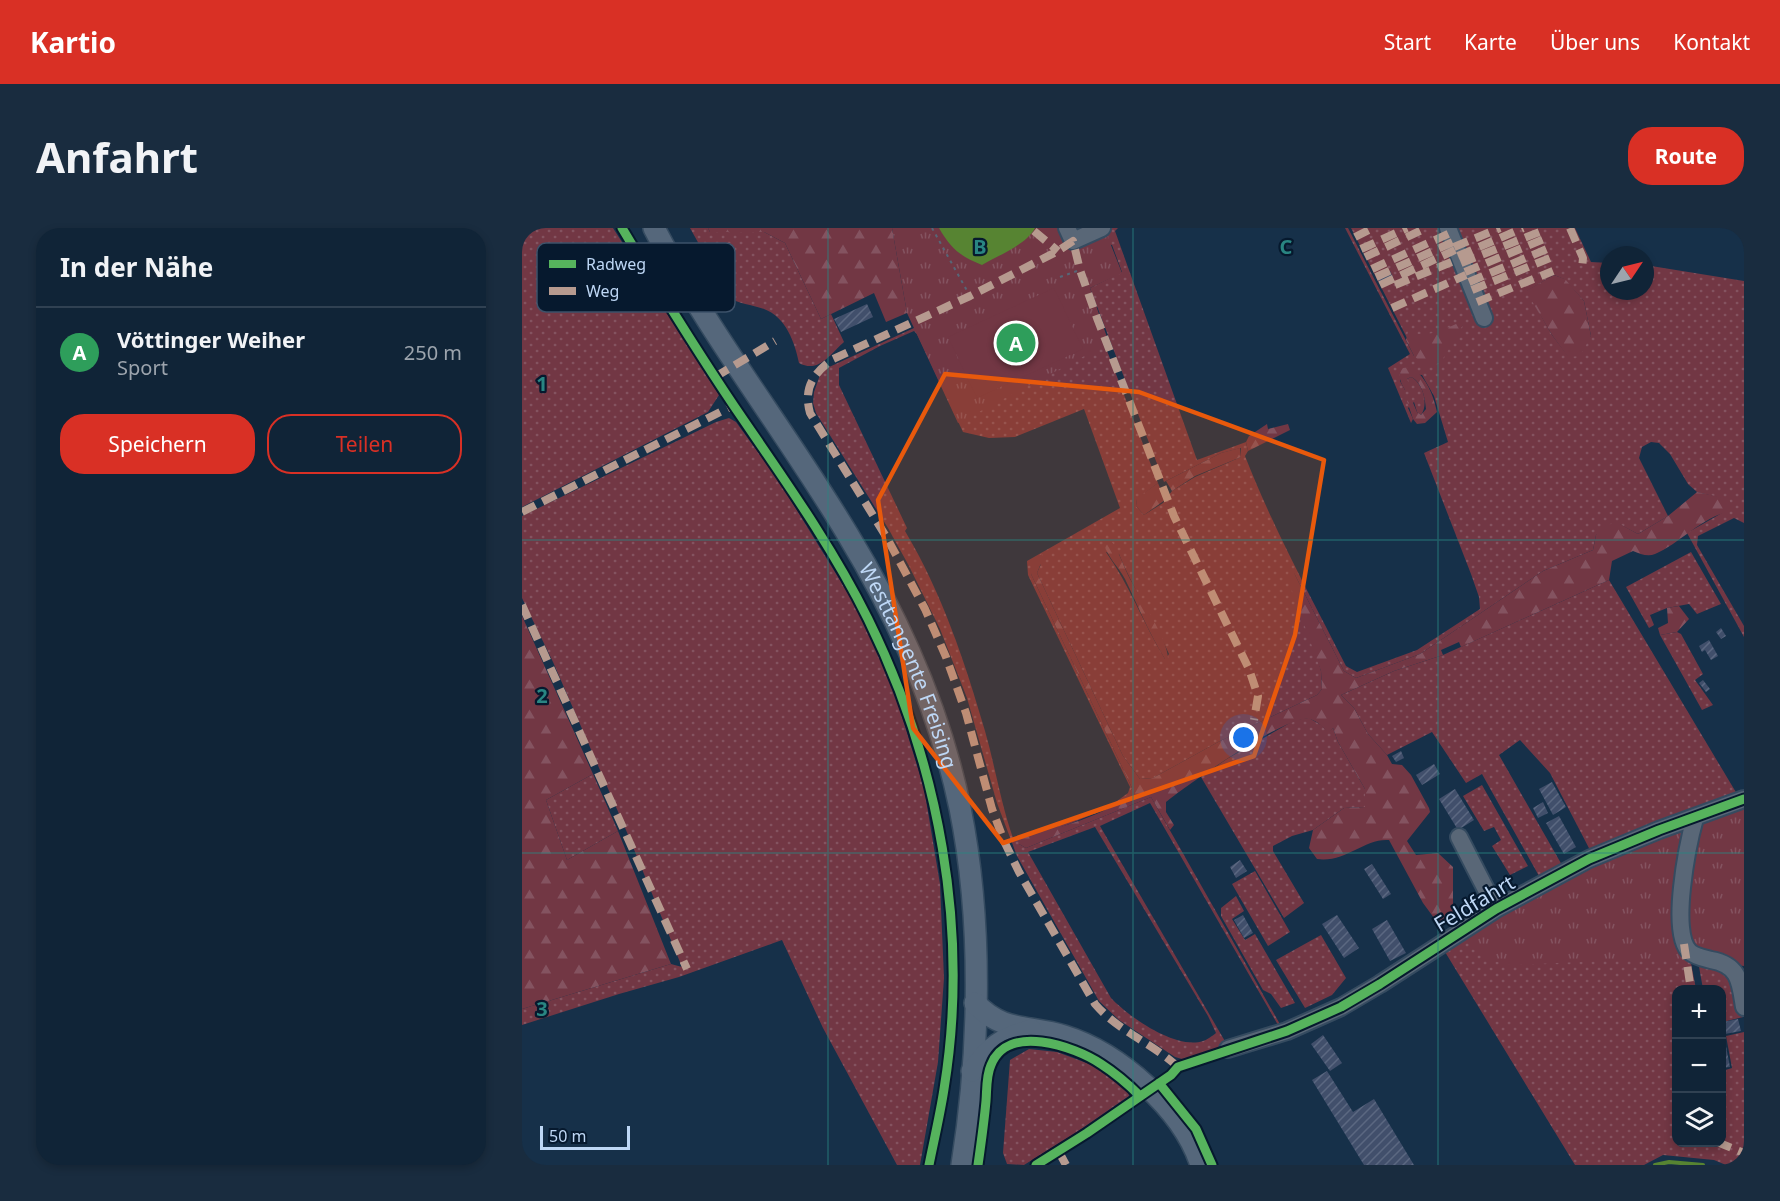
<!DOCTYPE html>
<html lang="de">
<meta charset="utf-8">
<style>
:root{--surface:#102437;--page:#192c3f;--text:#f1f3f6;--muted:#9ca4ad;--line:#304152;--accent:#d93025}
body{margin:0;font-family:"Noto Sans",sans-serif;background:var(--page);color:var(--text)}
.controls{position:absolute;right:18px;bottom:18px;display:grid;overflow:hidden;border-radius:12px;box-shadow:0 3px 9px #0003}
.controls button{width:54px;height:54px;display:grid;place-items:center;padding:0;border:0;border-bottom:2px solid var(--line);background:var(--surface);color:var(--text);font:30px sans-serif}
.compass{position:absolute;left:1078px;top:18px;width:54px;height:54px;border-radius:50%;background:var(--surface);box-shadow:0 3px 9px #0003;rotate:55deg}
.scale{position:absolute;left:18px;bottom:15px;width:90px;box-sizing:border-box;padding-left:6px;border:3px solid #bed7f5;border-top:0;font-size:16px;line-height:21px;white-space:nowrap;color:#bed7f5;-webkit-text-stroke:4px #06192e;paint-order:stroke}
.you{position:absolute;left:722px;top:510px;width:21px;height:21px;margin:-15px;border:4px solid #fff;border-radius:50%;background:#1a73e8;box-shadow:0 0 0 9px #1a73e833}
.badge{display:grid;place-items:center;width:39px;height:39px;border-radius:50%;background:var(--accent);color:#fff;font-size:20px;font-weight:700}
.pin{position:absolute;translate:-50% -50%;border:3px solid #fff;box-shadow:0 2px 6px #0006}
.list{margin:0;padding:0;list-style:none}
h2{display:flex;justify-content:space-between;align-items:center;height:78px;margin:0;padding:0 24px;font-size:26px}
h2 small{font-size:20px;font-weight:400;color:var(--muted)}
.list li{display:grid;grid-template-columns:39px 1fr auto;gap:18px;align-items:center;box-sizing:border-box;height:90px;padding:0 24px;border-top:2px solid var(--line)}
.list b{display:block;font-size:22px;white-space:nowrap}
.list p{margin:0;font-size:20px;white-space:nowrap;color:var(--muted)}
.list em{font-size:20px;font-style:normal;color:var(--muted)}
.actions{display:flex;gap:12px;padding:18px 24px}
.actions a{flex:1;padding:14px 0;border:2px solid var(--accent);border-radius:24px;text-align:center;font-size:21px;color:var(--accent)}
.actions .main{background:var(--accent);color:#fff}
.icon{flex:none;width:33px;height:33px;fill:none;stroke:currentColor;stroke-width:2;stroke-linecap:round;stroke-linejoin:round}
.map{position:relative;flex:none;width:1222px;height:937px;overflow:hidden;border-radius:24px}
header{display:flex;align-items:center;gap:36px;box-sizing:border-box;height:84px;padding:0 30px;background:var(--accent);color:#fff}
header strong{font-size:28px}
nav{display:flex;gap:33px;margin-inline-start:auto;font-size:21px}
.intro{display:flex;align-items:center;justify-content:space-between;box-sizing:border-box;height:144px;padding:0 36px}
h1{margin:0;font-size:42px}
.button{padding:15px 27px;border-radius:24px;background:var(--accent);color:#fff;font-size:21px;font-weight:700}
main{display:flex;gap:36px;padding:0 36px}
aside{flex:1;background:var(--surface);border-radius:24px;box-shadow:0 3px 9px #0003}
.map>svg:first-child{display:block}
.grass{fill:url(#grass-dots);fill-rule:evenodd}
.forest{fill:url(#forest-firs)}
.park{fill:url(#park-tufts)}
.pitch{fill:#723744}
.water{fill:#578432}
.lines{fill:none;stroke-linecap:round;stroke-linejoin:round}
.stream{stroke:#578432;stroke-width:4}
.building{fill:url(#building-hatch)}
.minor-casing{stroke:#354b60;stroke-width:20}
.major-casing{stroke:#354b60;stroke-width:24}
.path{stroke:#576677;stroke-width:2;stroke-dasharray:3 4.5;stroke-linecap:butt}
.minor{stroke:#596777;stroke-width:16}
.major{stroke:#55677b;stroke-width:21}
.quiet{stroke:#b69a8f;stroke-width:8;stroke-dasharray:15 8;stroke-linecap:butt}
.cycleway-casing{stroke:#06192e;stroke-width:13}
.cycleway{stroke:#56b35d;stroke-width:9}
.marked{fill:#e8590c;fill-opacity:0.2;stroke:#e8590c;stroke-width:4.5;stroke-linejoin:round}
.grid{fill:none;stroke:#298582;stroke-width:1.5;stroke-opacity:0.55}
.labels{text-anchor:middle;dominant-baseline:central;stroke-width:4.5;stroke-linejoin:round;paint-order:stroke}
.street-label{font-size:21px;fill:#bed7f5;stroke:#06192e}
.key{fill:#06192e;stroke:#3d526a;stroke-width:1.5}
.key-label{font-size:16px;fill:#bed7f5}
.grid-label{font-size:20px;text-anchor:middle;font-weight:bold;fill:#298582;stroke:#06192e;stroke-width:4.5;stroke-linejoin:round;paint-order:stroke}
</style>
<header>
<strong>Kartio</strong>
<nav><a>Start</a><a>Karte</a><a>Über uns</a><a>Kontakt</a></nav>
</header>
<div class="intro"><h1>Anfahrt</h1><a class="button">Route</a></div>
<main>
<aside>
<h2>In der Nähe<small></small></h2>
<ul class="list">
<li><span class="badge" style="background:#2e9e5b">A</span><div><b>Vöttinger Weiher</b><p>Sport</p></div><em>250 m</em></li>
</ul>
<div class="actions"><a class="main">Speichern</a><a>Teilen</a></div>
</aside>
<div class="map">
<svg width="1222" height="937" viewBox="0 0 1222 937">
<defs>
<pattern id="grass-dots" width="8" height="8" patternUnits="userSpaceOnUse" patternTransform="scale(1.5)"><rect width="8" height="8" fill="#723744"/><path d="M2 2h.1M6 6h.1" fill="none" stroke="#845360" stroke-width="1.8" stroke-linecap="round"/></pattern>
<pattern id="forest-firs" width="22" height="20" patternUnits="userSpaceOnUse" patternTransform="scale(1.5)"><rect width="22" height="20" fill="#723744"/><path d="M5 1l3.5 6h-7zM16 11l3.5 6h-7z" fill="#845360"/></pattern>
<pattern id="park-tufts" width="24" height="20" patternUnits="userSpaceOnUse" patternTransform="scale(1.5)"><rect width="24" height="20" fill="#723744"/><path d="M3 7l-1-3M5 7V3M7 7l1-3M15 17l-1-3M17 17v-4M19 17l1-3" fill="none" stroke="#845360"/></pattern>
<pattern id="building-hatch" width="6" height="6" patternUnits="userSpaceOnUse" patternTransform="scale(1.5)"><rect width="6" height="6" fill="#414f6b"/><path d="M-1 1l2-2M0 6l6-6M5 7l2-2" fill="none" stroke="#5b6881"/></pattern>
</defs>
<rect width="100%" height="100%" fill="#163049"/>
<path class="grass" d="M0,0H91L197,167L186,184L0,279Z
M168,0H186L188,4H242L263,15L299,91L309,86L322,114C309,125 297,146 277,135C273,115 264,89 242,81C229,76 217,77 206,68Z
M588,0H596L593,3L675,232L724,214L726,223L723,228C751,300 789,369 824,438L835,444L895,422L958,381L957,369L949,346L902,225L926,214L912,168L900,147L878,145V153L883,162L885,151L889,149C901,155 907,176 899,187L895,184L892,174L886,180L891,191L889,195L866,140L888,126L823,0H826L892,128L933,108L941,96L894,116L885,110L829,0H1053L1069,34L1087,35V63H1123V37L1222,53V295L1212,290L1176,308L1175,317L1222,398V409L1165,305L1200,285L1207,272L1175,264L1166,256L1148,226L1137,215L1129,214L1120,219L1117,230L1146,288L1116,306L1097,296L1074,307L1071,322L1021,343L898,426L834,450L822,443L772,345L799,443L800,461L795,467L698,513L631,550L618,551L601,528L515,345L519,336L509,346L610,560L607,568L592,578L497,616L504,620L629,569L759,798L667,833L653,829L597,792L577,773L495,628L475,575L445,470L418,401L387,338L366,300L294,185L291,175L292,164L298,147L305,140L405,94L567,76L636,255L615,271L614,278L622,287L641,275L650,263L673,249L719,229V220L699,225L642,254L568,60L600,44L590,17L562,12ZM1032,47L1042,51L1062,73L1069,108L1046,128L1030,107L1005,63ZM392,103L395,106L441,204L467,210L493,209L562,181L598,280L505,333L506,347L608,559L606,565L591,576L491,610C479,576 473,538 463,503C443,434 420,365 383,303L385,300L317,157V140L358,118ZM584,324L597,326C611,361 632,392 647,426L643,431C621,395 608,358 584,324ZM628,575L756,797L704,815L578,598ZM573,599L686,788L694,805C690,808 685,812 681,813C654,822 607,789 589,770L506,624Z
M207,190L214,194L255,250L332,375L369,453L402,560L418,656L422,750L416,834L398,937H375L301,800L260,712L157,749L97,766L0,797V781L149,736L160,739L104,602L31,434L0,370V288L194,194Z
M1169,324L1199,376L1175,386L1167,376L1145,380L1128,387L1132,397L1127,400L1104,359Z
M1087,352L1215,566L1069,624L1028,545L998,512L977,527L1040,637L1017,648L960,546L944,555L910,504L865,527L846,506L832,480L819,467L872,443L921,427Z
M1155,404L1159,406L1181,446L1173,452L1191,477L1180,482L1138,407Z
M787,490L799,497L806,504L811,500L816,514L843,561V579L822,580L791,602L770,608L751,618V623L782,675L762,690L679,549L705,531L773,492Z
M71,546L96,603L45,632L24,572Z
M960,557L1006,638L988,647L970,618L979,612L972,599L962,603L941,568Z
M733,643L768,704L746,718L710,656Z
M714,668L722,683L710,691L723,712L733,706L773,775L759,780L749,766L741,762L699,688V680Z
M977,682L1158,724L1168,730L1174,761L1154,762V914H1200V906L1201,912L1204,909L1200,888V843L1210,840L1204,808L1222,804V937H1204L1192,932L1141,927L1122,937H1053L920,719Z
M799,707L824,750L810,767L783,780L754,732Z
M1176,733L1214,749L1221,789L1201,794L1203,806L1200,807V762L1181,761Z
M507,821L535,824L581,841L605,859L607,868L552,906L502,937L485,936L481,925L488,832Z"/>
<path class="forest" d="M186,0H370L385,85L364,94L352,65L299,91L263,15L242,4H188Z
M1032,47L1043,51L1062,73L1069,108L1058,128L1046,129L1030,107L1004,63Z
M936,95H942L919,134L906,140L892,128L884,112L886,104C905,110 919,103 936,95Z
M890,139C905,151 911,166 915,184L903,195L895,196L891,191L885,173L889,170L895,184L899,187L904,181C903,169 900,154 889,149L885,151L888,158L886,162H883C878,153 875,148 881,140Z
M745,196L746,201L766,196L768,202L726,223L724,214L727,208Z
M718,220L719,229L673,248L650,263L644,253L699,225Z
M636,255L643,272L622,287L614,278L615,270Z
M1175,264L1207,271L1210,279L1207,284C1181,288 1156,317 1133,326C1126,329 1118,326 1111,323L1090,333L1087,352L939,419L937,414L919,422L921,427L872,443L819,467L832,480L846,506L865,527L870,536L880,537L889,547L907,580L908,584L885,613L894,627L916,625L931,639V695L915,694L901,675L867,612C842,610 824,635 795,631L787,620L791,602L822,580L843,579V561L816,514L811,500L806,505C801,499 795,493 788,491C766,485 664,558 644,574V584L652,597L648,602L629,569L504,620L497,616V611C523,603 600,585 610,560L509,346L511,331L520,326L521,330L515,345L601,528L618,551L631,550L698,513L795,467L800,461L799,443L766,352L767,343L772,345L822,443L834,450L898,426L1021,343L1071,322L1074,307L1082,297L1096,295L1116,306L1146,288Z
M585,312L589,313C597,323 600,335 606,347C615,365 647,413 646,431H643C627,405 616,378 603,351C596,338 585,329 582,315Z
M1157,378L1167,391L1155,404L1138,407L1136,400L1146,395L1145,380Z
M0,388L71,546L24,572L45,632L96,603L149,736L0,781Z"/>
<path class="park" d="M370,0H537L538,3L583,2L600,45L568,60L587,115L436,195L385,85Z
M1222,576V738L1175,732L1123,731L988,737L968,732L951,721L947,706L1078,630Z"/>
<path class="pitch" d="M532,60L561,121L455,170L426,109Z"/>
<path class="water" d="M417,0H513C504,17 477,27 460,37C438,28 429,21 417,0Z"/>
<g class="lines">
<path class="stream" d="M1133,937L1147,934L1181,937
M1214,937L1222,935"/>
</g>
<path class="building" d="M868,43L871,49L858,55L855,49Z
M345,76L351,89L319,104L312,91Z
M1199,400L1204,408L1199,411L1194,404Z
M1187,412L1196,428L1189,432L1183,422L1180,424L1177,418Z
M1181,452L1188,461L1184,464L1177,455Z
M879,523L882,530L874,534L870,528Z
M912,536L918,546L900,557L894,547Z
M1030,554L1044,579L1031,587L1017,561Z
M933,561L952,592L936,602L917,571Z
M1021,574L1026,585L1016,590L1011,580Z
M1037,588L1054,619L1042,626L1024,595Z
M718,632L725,643L714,650L708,639Z
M850,636L869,666L861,671L842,641Z
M721,687L731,705L722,710L712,692Z
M815,687L837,720L822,730L800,696Z
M865,692L884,725L868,733L850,701Z
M1216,791L1219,803L1203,806L1201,794Z
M801,807L820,835L808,843L789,816Z
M1203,813L1208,839L1200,840V814Z
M805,843L831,884L852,871L892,937H842L790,852Z"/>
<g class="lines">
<g class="minor-casing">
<path id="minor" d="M545,0L551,13L580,0
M926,0L962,90
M1173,590C1166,615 1147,706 1168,724C1174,729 1182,730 1189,732C1218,737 1218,755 1222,779
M937,609L974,681
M706,821L765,803L819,779L858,756L974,681L1067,631L1137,602L1222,571"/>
</g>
<g class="major-casing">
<g id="major">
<path id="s1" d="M132,0C188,108 264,203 326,307C377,391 418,483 438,580C461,694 458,823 440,937"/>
<path d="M453,775C481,805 507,797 542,808C597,825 661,881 679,937"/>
<path d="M450,843C469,818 478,811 509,802"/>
</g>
</g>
<path class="path" d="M410,0L448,68
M538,49L558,42"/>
<use href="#minor" class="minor"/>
<use href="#major" class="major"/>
<path class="quiet" d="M1048,0L1061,30L1060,41
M512,3L536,23
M833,9L851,0
M932,19L978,0
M839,21L885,0
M936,28L1001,0
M843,29L904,0
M939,35L1020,3
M850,41L928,5
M943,44L1022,11
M854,49L931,14
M947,54L1025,21
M858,57L933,22
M873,57L937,31
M950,62L1028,30
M955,74L1031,43
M870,80L944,47
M193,149L253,113
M0,284L212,177
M0,377L165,741
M1162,716L1169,762
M656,839C630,815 596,803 573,776L497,644L482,613L470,581L444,485L424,429L403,381L365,310L288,185C281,159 292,145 311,131L448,68L536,23L551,13L558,42L575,90L652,288L727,441L736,468L732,492
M1195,914L1222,925
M537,924L544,937"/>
<g class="cycleway-casing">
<path id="cycleway" d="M100,0C136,60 173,120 212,178C259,247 309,316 346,391C417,535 448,702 422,861C418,887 412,912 407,937
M637,855L674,901L690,937
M456,937C459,916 462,895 464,873C465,861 464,848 469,837C485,795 552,818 579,836C593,845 606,856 618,868
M514,937L565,905L649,847L656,839L765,803L819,779L858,756L974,681L1067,631L1137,602L1222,571"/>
</g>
<use href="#cycleway" class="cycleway"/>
</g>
<path class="marked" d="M423,146L617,164L802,232L773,407L732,528L481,615L391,500L356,272Z"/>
<path class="grid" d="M306,0V937M611,0V937M916,0V937M0,312H1222M0,625H1222"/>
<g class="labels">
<g class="street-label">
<text stroke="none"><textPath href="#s1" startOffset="508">Westtangente Freising</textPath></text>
<text transform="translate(952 675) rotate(-31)">Feldfahrt</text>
</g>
</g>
<rect x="15" y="15" width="198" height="69" rx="9" class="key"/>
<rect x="27" y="32" width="27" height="8" fill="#56b35d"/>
<rect x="27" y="59" width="27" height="8" fill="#b69a8f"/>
<g class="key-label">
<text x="64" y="42">Radweg</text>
<text x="64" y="69">Weg</text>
</g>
<g class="grid-label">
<text x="458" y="26">B</text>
<text x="764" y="26">C</text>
<text x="20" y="163">1</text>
<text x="20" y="475">2</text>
<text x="20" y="788">3</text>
</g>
</svg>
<div class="controls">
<button>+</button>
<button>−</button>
<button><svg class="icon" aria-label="layers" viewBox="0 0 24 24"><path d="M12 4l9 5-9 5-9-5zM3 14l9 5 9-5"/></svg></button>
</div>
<svg class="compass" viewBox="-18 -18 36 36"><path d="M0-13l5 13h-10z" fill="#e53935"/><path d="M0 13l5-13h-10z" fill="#9ca4ad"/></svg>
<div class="scale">50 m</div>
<div class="you"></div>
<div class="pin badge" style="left:494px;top:115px;background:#2e9e5b">A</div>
</div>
</main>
